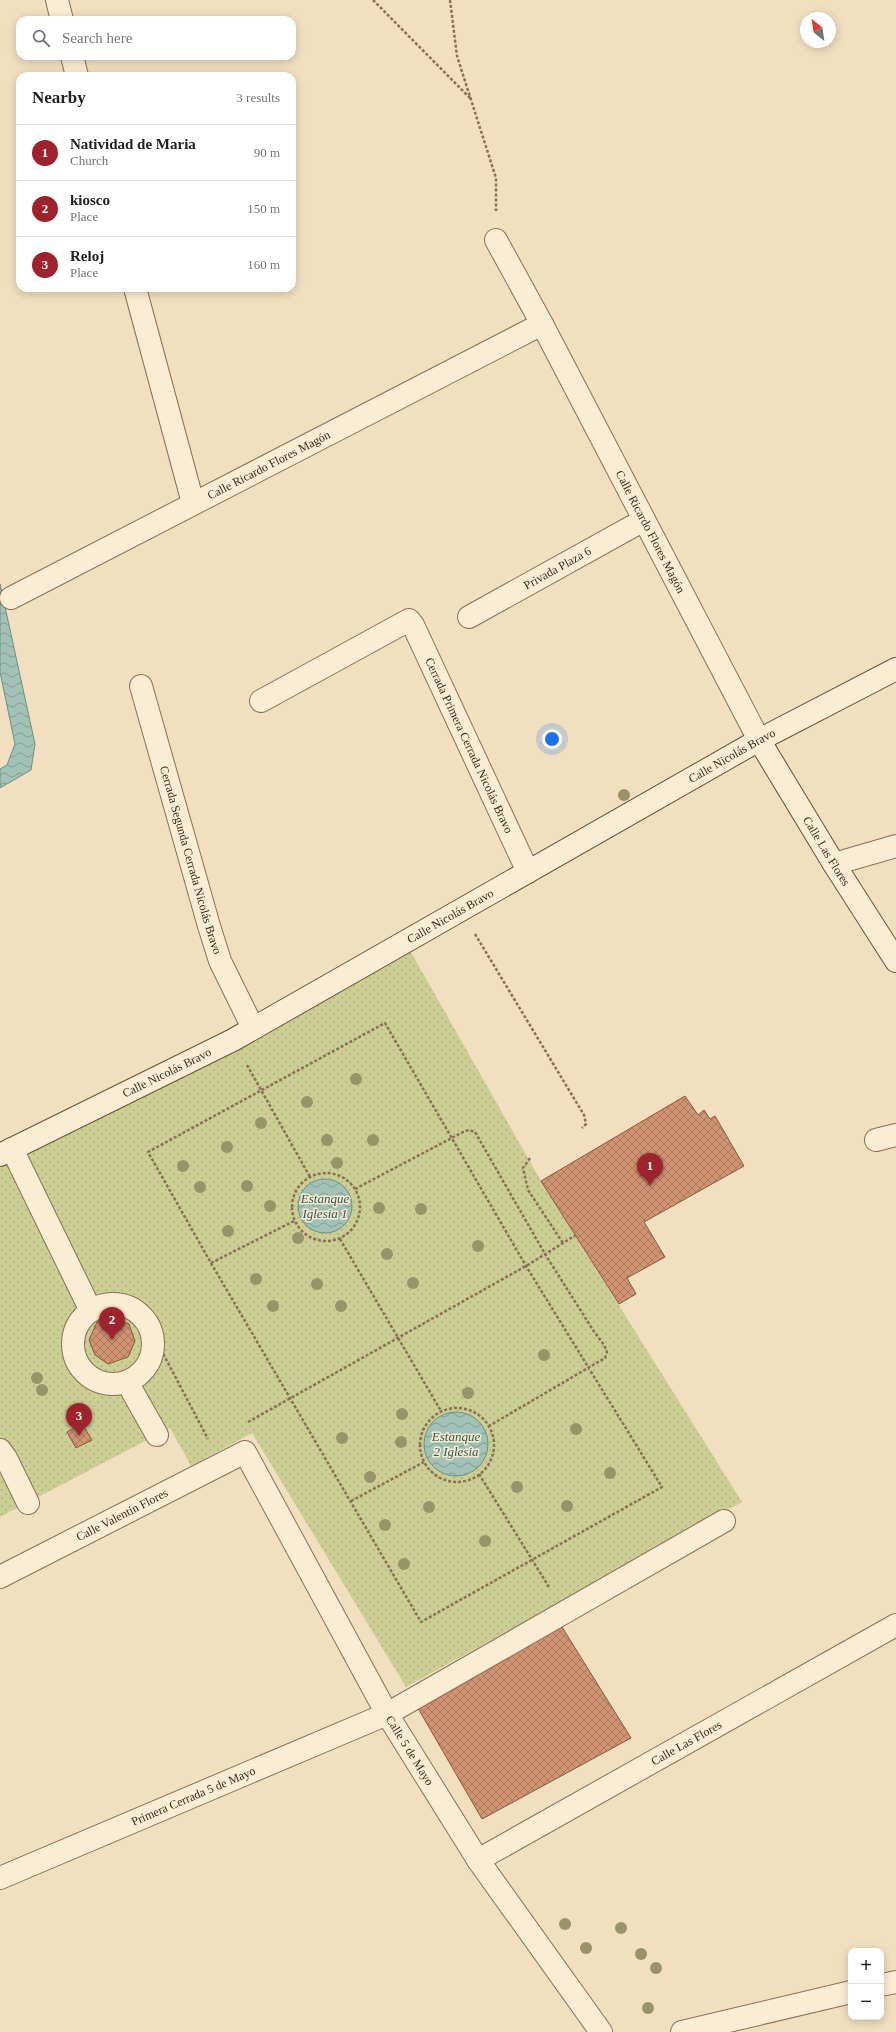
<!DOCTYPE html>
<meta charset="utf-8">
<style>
:root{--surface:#fff;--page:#f6f6f6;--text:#202124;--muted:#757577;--line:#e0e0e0;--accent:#9e232c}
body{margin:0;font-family:"Times New Roman",serif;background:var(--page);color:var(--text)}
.controls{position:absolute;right:12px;bottom:12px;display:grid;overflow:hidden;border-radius:8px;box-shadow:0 2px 10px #0003}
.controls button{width:36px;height:36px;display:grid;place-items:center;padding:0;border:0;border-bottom:1px solid var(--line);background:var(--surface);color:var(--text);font:20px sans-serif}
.compass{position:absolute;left:800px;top:12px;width:36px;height:36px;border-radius:50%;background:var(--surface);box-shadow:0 2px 10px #0003;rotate:330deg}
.you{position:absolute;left:552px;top:739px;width:14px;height:14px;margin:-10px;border:3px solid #fff;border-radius:50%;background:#1a73e8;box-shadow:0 0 0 6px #1a73e833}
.badge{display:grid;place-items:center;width:26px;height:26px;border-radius:50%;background:var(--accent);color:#fff;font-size:13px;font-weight:700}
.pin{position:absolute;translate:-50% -33px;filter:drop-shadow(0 1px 2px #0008)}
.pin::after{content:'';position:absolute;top:21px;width:14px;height:12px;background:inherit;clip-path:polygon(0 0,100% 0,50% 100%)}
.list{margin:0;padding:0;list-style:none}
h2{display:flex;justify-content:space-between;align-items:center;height:52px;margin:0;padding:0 16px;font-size:17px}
h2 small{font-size:13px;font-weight:400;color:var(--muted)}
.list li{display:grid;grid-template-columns:26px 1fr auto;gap:12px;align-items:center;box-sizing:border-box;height:56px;padding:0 16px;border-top:1px solid var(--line)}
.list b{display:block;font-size:15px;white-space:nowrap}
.list p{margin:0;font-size:13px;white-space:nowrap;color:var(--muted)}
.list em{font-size:13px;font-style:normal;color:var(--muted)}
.icon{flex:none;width:22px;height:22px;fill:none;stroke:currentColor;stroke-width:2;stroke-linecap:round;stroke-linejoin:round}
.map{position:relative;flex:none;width:896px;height:2032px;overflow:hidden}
.search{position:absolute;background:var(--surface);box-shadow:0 2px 10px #0003;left:16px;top:16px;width:280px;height:44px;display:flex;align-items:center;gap:10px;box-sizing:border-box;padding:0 14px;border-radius:12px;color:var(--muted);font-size:15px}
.panel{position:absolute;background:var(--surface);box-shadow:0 2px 10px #0003;left:16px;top:72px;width:280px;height:220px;border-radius:12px}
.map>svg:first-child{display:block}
.grass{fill:url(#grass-dots)}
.water{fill:url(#water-waves);stroke:#6a9184}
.building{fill:url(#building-cross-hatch);stroke:#8b553b}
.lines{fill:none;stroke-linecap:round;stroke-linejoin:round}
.street-casing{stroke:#8b6f57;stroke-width:24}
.secondary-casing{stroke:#6c503a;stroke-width:24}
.path{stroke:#8b6f57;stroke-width:2.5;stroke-dasharray:3 2;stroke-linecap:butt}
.street{stroke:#fbecd4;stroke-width:22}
.secondary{stroke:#fbecd4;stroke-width:22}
.tree{fill:#979469}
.labels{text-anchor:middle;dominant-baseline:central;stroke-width:3;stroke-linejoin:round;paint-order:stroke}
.street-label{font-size:12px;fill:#39281c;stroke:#f7e9d0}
.water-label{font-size:13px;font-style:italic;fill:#2a5a54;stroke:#f7e9d0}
</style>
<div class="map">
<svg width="896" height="2032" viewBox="0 0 896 2032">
<defs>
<pattern id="grass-dots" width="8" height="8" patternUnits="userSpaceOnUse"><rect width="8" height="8" fill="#cccf93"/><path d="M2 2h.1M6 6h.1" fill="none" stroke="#b0b27e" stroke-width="1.8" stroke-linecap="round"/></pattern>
<pattern id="water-waves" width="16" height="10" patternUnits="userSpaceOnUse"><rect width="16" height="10" fill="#a3c2b7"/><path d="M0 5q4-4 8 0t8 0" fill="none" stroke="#869e94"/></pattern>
<pattern id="building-cross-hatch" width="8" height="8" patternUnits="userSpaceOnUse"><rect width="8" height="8" fill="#d19473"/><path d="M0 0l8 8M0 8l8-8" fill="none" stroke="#ab795e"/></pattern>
</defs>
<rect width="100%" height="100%" fill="#f1dfc0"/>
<path class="grass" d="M400,933L541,1181L742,1502L406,1687L252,1433L191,1466L170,1428L0,1517V1155Z"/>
<path class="water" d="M0,584L35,744L31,770L0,788V769L7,765L15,744L0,672Z
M298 1206a27 27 0 1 1 54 0a27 27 0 1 1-54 0Z
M424 1444a32 32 0 1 1 64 0a32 32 0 1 1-64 0Z"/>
<path class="building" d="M685,1096L698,1115L704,1110L710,1119L715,1116L744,1166L644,1222L665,1257L627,1278L636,1294L619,1304L541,1181Z
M113,1318L129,1324L135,1341L128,1357L108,1364L95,1355L89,1340L97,1322Z
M82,1424L92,1440L76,1448L67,1432Z
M562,1627L631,1738L482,1819L415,1703Z"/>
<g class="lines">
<g class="street-casing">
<g id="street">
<path d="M57,0L62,20"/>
<path d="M72,56L77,76"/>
<path id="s1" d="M496,240L542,324L759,740"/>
<path d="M135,288L193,503"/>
<path id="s2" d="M11,598L542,324"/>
<path id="s3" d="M469,617L644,520"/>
<path id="s4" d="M141,686L209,926L220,961L253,1028"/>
<path id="s5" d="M261,701L409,620L413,625L528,872"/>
<path d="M834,864L896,846"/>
<path d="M876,1140L896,1135"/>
<path d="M12,1149L91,1311"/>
<circle cx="113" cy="1344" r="40"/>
<path d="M127,1382L157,1435"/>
<path d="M0,1450L6,1458L28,1503"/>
<path id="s6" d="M0,1577L245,1452L387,1714L478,1860L601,2032"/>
<path id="s7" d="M478,1860L896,1625"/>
<path id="s8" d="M0,1878L387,1714L724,1521"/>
<path d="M881,1985L896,1982"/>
<path d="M682,2032L851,1992"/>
</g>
</g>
<g class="secondary-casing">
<g id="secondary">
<path id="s9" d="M759,740L834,864L896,961"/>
<path id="s10" d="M0,1155L233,1040L759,740L896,669"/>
</g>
</g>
<path class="path" d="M373,0L471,99
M450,0L457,56L496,178V211
M475,934L584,1115L586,1124L582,1128
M247,1065L310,1177
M530,1158L523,1168L528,1190L563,1243
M292 1207a34 34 0 1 1 68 0a34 34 0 1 1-68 0Z
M355,1189L463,1132L469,1130L475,1132L545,1254L593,1330L604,1345L607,1352L605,1358L489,1426
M340,1239L441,1411
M211,1263L421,1622L662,1487L526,1266L385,1023L148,1152L211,1263L294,1221
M147,1323L208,1439
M420 1445a37 37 0 1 1 74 0a37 37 0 1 1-74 0Z
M248,1422L526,1266L576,1235
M479,1474L549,1587
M351,1501L424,1462"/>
<use href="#street" class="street"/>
<use href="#secondary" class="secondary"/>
</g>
<g class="tree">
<circle cx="624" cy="795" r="6"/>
<circle cx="356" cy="1079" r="6"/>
<circle cx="307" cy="1102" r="6"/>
<circle cx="261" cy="1123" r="6"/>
<circle cx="327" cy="1140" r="6"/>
<circle cx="373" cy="1140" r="6"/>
<circle cx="227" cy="1147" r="6"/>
<circle cx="337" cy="1163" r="6"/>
<circle cx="183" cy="1166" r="6"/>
<circle cx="247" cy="1186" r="6"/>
<circle cx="200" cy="1187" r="6"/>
<circle cx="270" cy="1206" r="6"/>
<circle cx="379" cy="1208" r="6"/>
<circle cx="421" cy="1209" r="6"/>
<circle cx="228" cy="1231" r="6"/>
<circle cx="298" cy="1238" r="6"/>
<circle cx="478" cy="1246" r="6"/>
<circle cx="387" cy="1254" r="6"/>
<circle cx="256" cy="1279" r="6"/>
<circle cx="413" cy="1283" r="6"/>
<circle cx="317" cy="1284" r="6"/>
<circle cx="273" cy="1306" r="6"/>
<circle cx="341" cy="1306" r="6"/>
<circle cx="544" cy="1355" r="6"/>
<circle cx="37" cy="1378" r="6"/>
<circle cx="42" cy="1390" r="6"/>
<circle cx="468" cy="1393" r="6"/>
<circle cx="402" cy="1414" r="6"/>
<circle cx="576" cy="1429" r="6"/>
<circle cx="342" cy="1438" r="6"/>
<circle cx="401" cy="1442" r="6"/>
<circle cx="610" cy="1473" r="6"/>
<circle cx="370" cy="1477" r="6"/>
<circle cx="517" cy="1487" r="6"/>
<circle cx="567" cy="1506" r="6"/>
<circle cx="429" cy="1507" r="6"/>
<circle cx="385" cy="1525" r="6"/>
<circle cx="485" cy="1541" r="6"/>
<circle cx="404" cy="1564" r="6"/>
<circle cx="565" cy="1924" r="6"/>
<circle cx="621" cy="1928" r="6"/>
<circle cx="586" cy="1948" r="6"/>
<circle cx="641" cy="1954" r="6"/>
<circle cx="656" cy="1968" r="6"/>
<circle cx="648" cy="2008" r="6"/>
</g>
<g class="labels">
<g class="street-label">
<text stroke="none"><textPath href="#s2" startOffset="290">Calle Ricardo Flores Magón</textPath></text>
<text stroke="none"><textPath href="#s1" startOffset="330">Calle Ricardo Flores Magón</textPath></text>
<text stroke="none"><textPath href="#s3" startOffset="101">Privada Plaza 6</textPath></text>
<text stroke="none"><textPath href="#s5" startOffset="308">Cerrada Primera Cerrada Nicolás Bravo</textPath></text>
<text stroke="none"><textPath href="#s10" startOffset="834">Calle Nicolás Bravo</textPath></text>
<text stroke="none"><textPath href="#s9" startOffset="130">Calle Las Flores</textPath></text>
<text stroke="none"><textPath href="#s4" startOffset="181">Cerrada Segunda Cerrada Nicolás Bravo</textPath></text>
<text stroke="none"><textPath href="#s10" startOffset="510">Calle Nicolás Bravo</textPath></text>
<text stroke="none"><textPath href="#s10" startOffset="186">Calle Nicolás Bravo</textPath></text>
<text stroke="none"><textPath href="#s6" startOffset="137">Calle Valentín Flores</textPath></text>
<text stroke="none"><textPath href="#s7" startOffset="239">Calle Las Flores</textPath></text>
<text stroke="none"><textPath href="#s6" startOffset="616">Calle 5 de Mayo</textPath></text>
<text stroke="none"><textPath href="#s8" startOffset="210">Primera Cerrada 5 de Mayo</textPath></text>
</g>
<g class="water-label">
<text x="325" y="1198">Estanque<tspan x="325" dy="15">Iglesia 1</tspan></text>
<text x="456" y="1436">Estanque<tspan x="456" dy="15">2 Iglesia</tspan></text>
</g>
</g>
</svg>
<div class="controls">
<button>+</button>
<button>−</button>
</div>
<svg class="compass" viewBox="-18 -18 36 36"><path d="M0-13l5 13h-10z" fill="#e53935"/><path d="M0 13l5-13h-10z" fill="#757577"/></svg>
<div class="you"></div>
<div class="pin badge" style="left:650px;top:1186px">1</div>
<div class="pin badge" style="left:112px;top:1340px">2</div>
<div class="pin badge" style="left:79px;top:1436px">3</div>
<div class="search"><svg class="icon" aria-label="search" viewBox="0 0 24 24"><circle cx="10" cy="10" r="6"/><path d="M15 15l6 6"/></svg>Search here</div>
<section class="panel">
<h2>Nearby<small>3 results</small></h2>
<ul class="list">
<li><span class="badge">1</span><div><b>Natividad de Maria</b><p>Church</p></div><em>90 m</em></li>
<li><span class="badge">2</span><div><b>kiosco</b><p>Place</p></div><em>150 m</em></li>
<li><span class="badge">3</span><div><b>Reloj</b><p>Place</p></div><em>160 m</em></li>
</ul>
</section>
</div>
